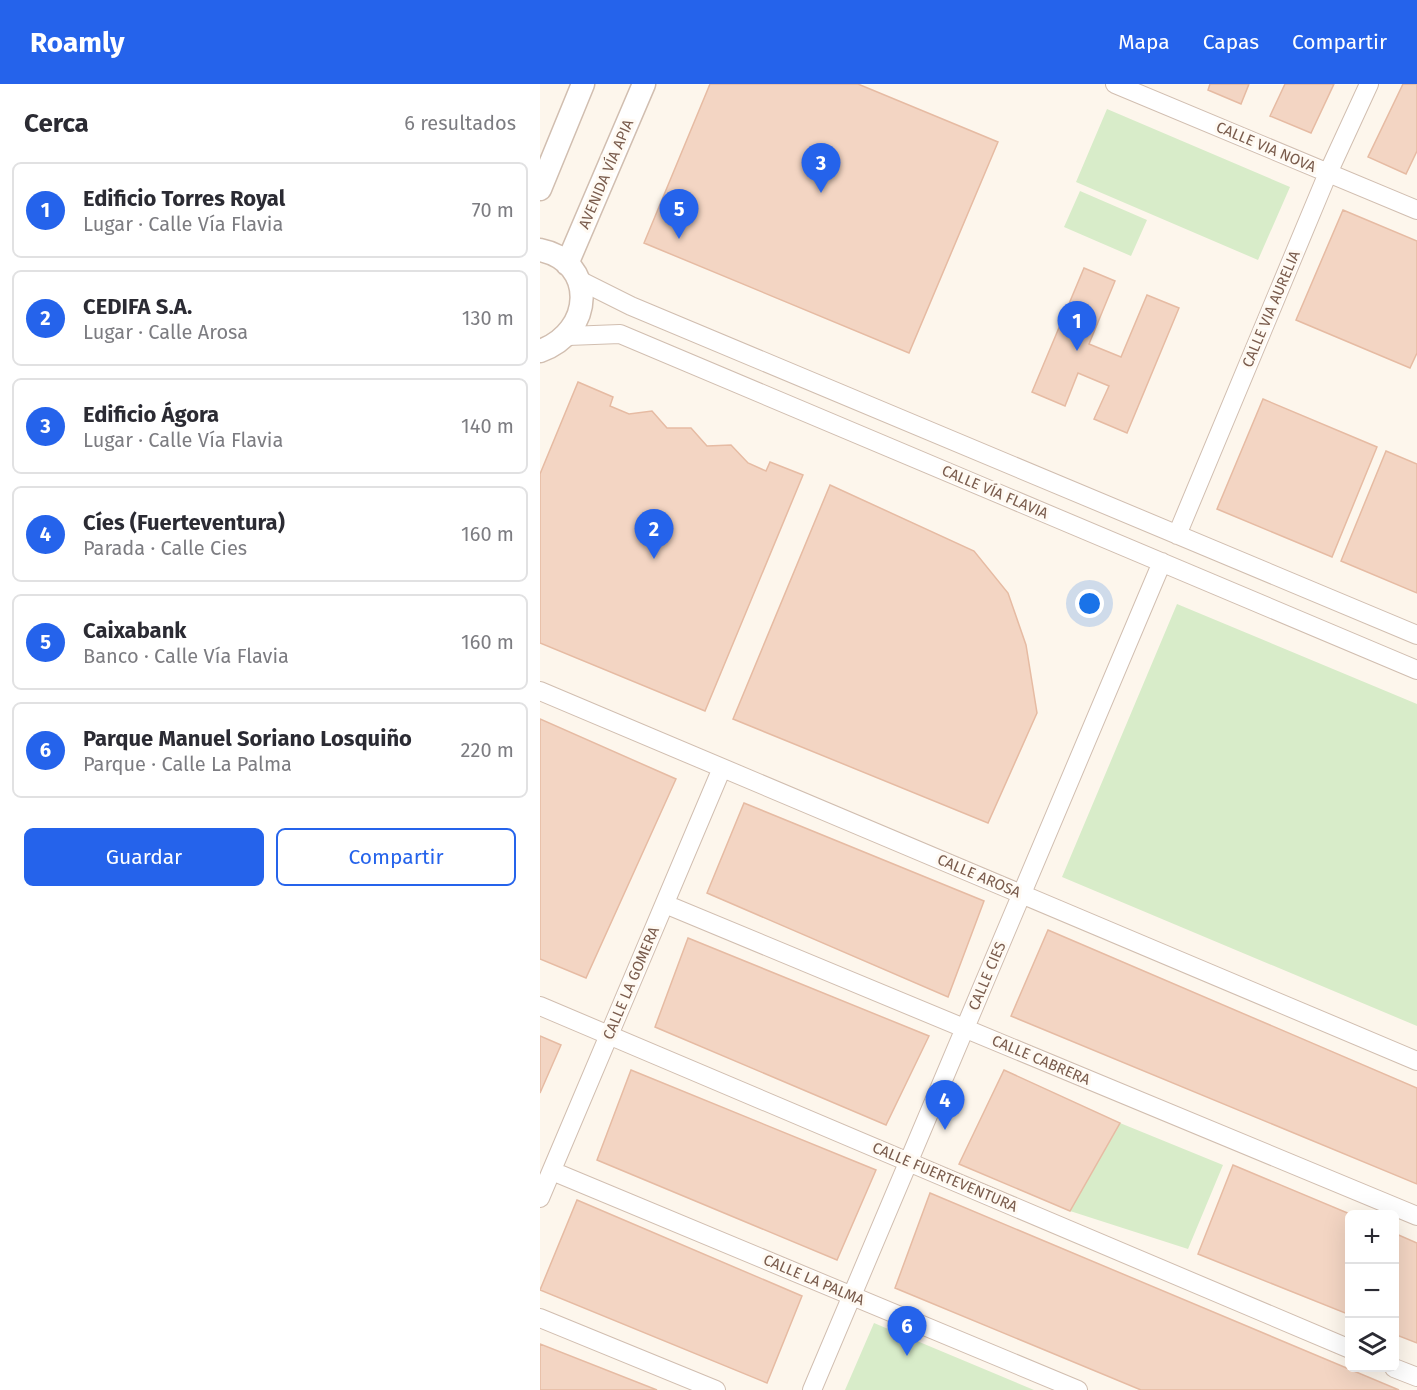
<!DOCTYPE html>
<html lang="es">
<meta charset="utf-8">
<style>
:root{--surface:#fff;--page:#f7f7f7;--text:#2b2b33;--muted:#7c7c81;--line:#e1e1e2;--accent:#2563eb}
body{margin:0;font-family:"Fira Sans",sans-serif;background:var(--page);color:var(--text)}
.controls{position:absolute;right:18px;bottom:18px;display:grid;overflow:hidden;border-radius:9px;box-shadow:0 6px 24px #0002}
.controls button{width:54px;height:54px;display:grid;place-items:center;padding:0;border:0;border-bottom:2px solid var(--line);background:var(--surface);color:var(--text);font:30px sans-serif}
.you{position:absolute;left:550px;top:520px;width:21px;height:21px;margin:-15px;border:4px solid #fff;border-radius:50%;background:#1a73e8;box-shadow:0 0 0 9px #1a73e833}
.badge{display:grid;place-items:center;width:39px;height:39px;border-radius:50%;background:var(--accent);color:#fff;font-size:20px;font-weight:700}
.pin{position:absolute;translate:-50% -50px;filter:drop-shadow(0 2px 3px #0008)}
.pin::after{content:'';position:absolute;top:32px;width:21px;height:18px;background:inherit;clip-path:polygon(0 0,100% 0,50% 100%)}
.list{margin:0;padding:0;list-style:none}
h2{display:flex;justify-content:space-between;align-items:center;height:78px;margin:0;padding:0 24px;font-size:26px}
h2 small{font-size:20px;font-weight:400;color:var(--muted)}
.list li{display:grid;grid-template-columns:39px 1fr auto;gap:18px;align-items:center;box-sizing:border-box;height:96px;margin:0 12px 12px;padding:0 12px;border:2px solid var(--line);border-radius:9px}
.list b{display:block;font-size:22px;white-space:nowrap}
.list p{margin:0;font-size:20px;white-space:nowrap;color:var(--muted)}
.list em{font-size:20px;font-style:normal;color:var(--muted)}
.actions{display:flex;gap:12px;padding:18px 24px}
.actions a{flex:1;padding:14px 0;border:2px solid var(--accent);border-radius:9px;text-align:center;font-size:21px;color:var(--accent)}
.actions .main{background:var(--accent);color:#fff}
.icon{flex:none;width:33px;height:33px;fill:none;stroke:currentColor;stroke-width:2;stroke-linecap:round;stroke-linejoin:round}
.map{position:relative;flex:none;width:877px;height:1306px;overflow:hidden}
header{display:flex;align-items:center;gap:36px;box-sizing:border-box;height:84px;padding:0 30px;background:var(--accent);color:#fff}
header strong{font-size:28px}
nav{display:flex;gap:33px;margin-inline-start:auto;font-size:21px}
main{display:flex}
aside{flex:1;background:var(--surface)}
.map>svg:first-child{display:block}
.green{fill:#d8ecc9}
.building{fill:#f3d5c3;stroke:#e6bba3;stroke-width:1.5}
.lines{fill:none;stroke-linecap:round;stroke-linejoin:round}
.minor-casing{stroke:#d1beb0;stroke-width:20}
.tertiary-casing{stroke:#d1beb0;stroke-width:25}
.minor{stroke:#fff;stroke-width:18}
.tertiary{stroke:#fff;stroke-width:22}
.labels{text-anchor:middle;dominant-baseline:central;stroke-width:6;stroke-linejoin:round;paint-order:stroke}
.street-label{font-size:15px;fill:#7a5c4d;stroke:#fffaf3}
</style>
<header>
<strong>Roamly</strong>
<nav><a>Mapa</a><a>Capas</a><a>Compartir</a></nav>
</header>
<main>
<aside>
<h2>Cerca<small>6 resultados</small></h2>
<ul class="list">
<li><span class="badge">1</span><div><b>Edificio Torres Royal</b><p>Lugar · Calle Vía Flavia</p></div><em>70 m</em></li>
<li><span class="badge">2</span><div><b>CEDIFA S.A.</b><p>Lugar · Calle Arosa</p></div><em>130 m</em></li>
<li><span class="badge">3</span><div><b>Edificio Ágora</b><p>Lugar · Calle Vía Flavia</p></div><em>140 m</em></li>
<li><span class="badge">4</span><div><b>Cíes (Fuerteventura)</b><p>Parada · Calle Cies</p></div><em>160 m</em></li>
<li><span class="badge">5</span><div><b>Caixabank</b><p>Banco · Calle Vía Flavia</p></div><em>160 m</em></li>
<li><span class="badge">6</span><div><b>Parque Manuel Soriano Losquiño</b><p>Parque · Calle La Palma</p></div><em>220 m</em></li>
</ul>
<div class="actions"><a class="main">Guardar</a><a>Compartir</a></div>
</aside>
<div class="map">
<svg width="877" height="1306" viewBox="0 0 877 1306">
<rect width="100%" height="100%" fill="#fdf6ec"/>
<path class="green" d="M567,25L750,103L718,176L536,98Z
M540,107L607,136L591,172L524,143Z
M637,520L877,620V942L522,793Z
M580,1039L683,1081L648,1165L530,1127Z
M334,1239L494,1306H305Z"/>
<path class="building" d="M170,0H318L458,58L369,269L104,159Z
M670,0H709L701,20L668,6Z
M745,0H794L771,49L730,32Z
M863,0H877V67L866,90L828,73Z
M803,126L877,157V269L870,284L756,236Z
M544,184L575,197L549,260L581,273L607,211L639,224L587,349L554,335L569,302L538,289L525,322L492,308Z
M38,298L73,313L70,322L89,330L112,327L127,344H151L167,362L191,361L208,379L226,387L230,378L263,391L165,627L0,559V390Z
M723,315L837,363L792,473L677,425Z
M846,367L877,380V509L801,477Z
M290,401L434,467L468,509L486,561L497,629L448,739L193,635Z
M0,635L136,695L46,894L0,875Z
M204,719L444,817L408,913L167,809Z
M508,846L877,1004V1100L471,932Z
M148,854L389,952L346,1041L115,943Z
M0,952L21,961L0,1009Z
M91,986L336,1086L297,1176L57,1076Z
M464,986L580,1039L530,1127L419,1080Z
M693,1081L810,1130V1231L658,1170Z
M390,1109L859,1306H601L355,1204Z
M37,1116L262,1212L227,1299L0,1206Z
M854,1149L877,1159V1259L854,1250Z
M0,1260L117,1306H0Z"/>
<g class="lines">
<g class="minor-casing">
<path id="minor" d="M575,0L877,126
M37,195L91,222L877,551
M28,252L80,250L877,586
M637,451L788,89L829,0
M0,607L877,977
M125,820L877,1132
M0,922L810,1265
M12,1087L538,1306
M0,1114L182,684
M0,1234L176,1306
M854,1284L877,1293
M272,1306L622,478"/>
</g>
<g class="tertiary-casing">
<path id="tertiary" d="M0,105L43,0
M0,166C57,178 54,248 0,267
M27,180L104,0"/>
</g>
<use href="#minor" class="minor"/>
<use href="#tertiary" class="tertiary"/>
</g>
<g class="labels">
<g class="street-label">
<text transform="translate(726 63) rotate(23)">CALLE VIA NOVA</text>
<text transform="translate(66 90) rotate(-67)">AVENIDA VÍA APIA</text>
<text transform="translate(731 225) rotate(-67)">CALLE VIA AURELIA</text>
<text transform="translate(455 408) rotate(23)">CALLE VÍA FLAVIA</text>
<text transform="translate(439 792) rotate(23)">CALLE AROSA</text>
<text transform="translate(447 892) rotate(-67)">CALLE CIES</text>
<text transform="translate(91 899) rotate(-67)">CALLE LA GOMERA</text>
<text transform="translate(501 976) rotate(23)">CALLE CABRERA</text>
<text transform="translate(405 1093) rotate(23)">CALLE FUERTEVENTURA</text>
<text transform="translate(274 1196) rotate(23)">CALLE LA PALMA</text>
</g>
</g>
</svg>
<div class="controls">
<button>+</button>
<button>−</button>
<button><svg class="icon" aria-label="layers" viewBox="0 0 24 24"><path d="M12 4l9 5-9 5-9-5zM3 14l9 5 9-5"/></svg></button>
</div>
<div class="you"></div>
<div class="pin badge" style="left:537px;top:267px">1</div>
<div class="pin badge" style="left:114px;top:475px">2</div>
<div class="pin badge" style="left:281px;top:109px">3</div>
<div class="pin badge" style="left:405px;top:1046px">4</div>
<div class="pin badge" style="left:139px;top:155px">5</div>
<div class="pin badge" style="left:367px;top:1272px">6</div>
</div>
</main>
